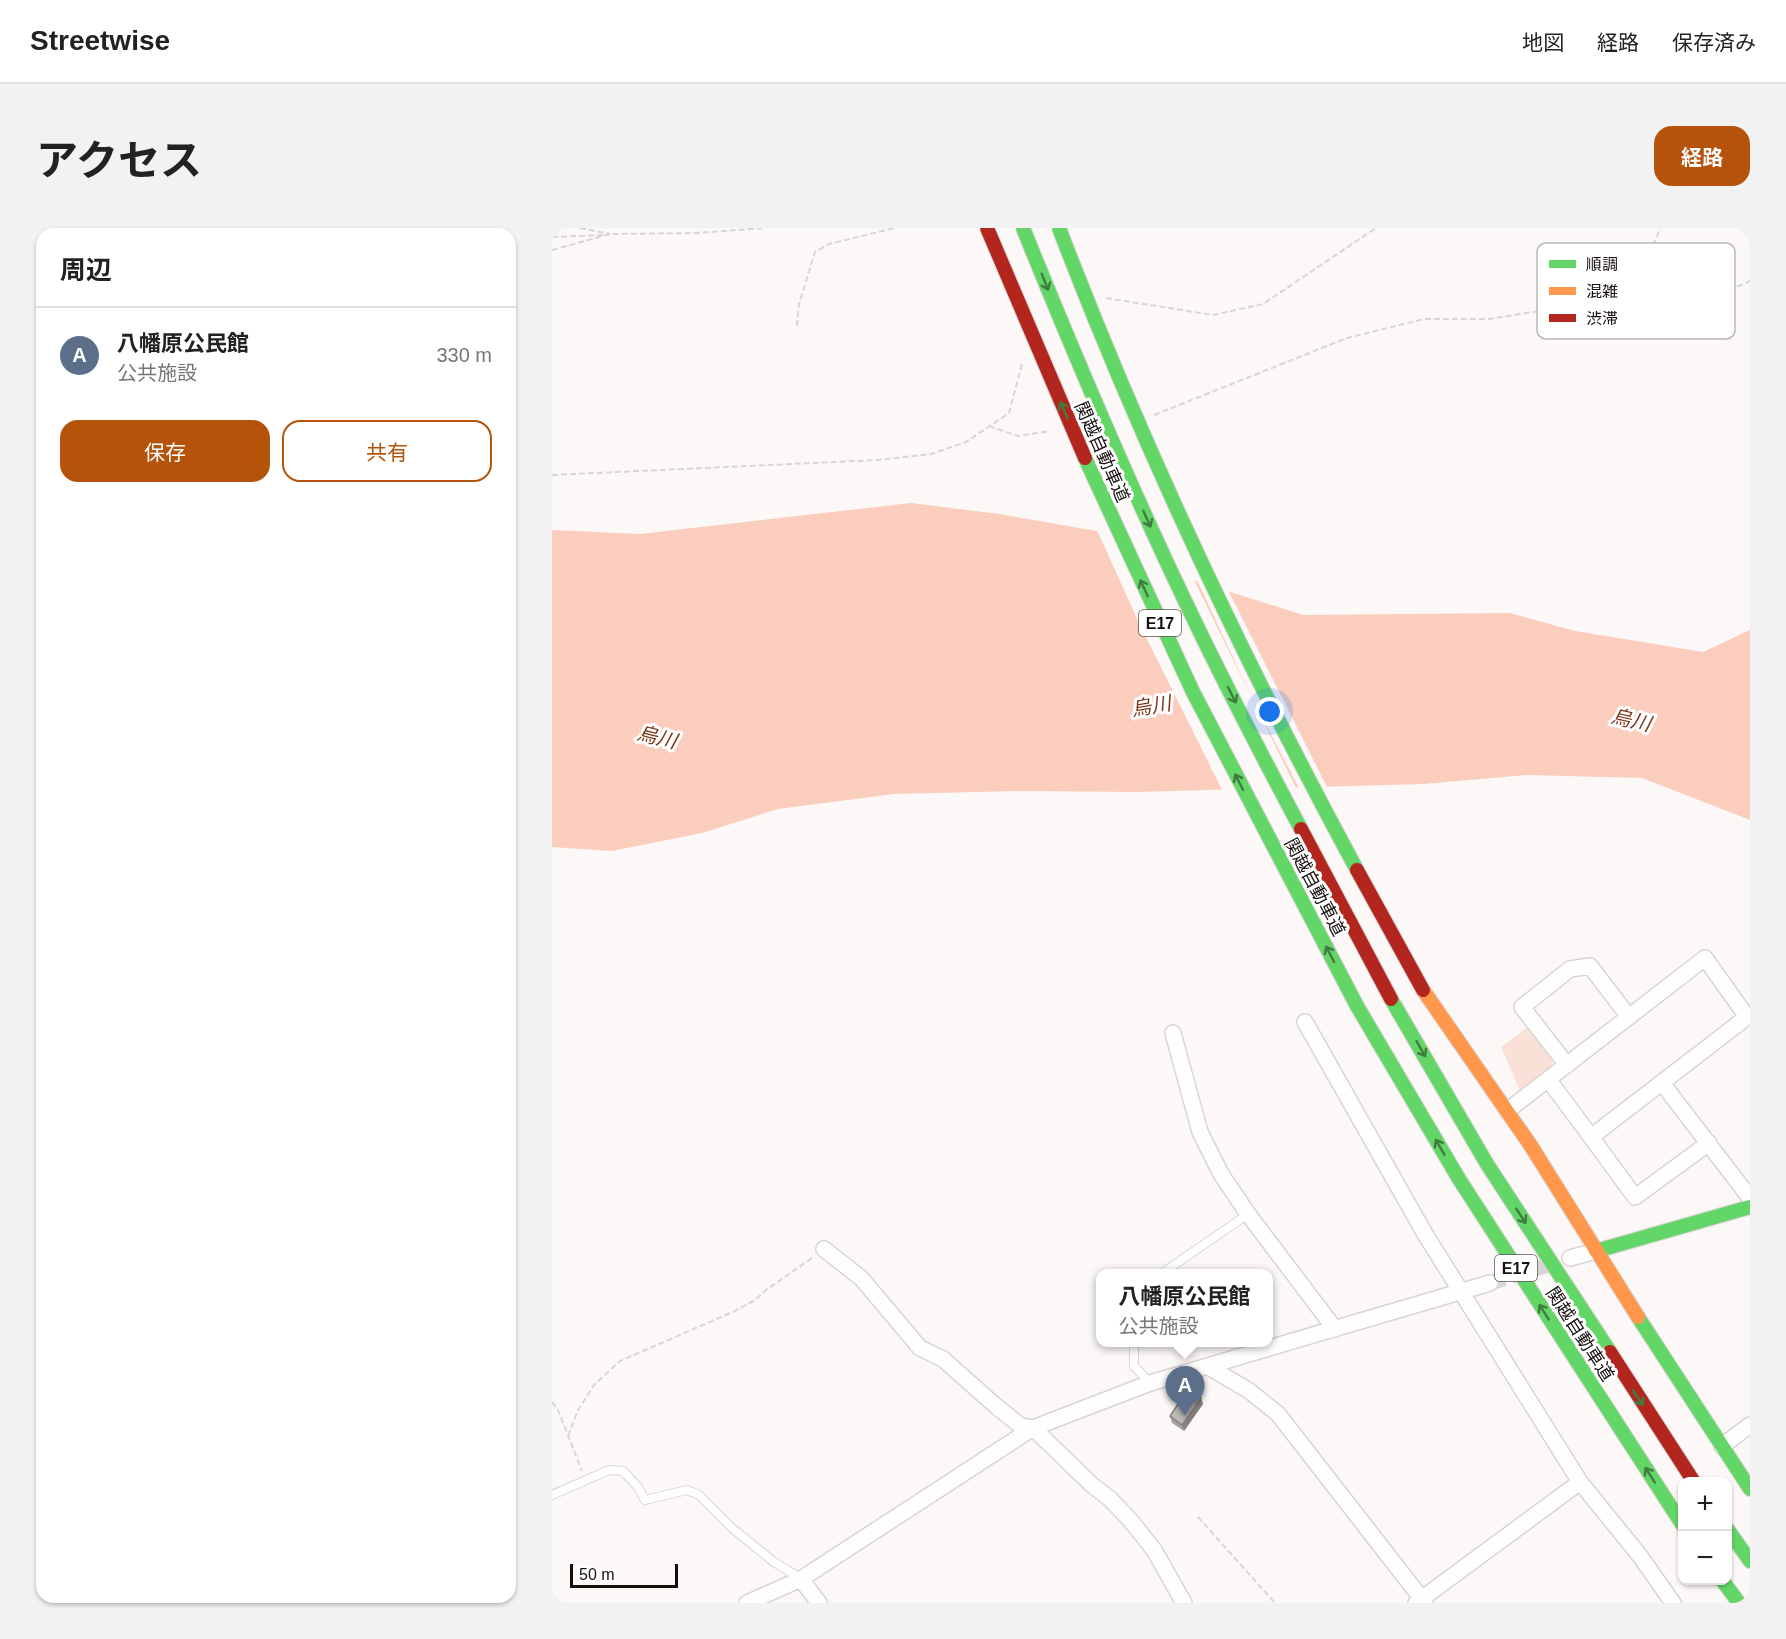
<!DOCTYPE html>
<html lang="ja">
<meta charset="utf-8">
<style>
:root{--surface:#fff;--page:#f2f2f2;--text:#222;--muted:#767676;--line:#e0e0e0;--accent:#b45309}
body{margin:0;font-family:Helvetica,"Noto Sans JP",sans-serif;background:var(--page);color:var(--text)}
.controls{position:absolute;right:18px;bottom:18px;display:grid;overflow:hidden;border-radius:12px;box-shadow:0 2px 4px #0004}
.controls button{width:54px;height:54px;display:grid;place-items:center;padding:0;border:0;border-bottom:2px solid var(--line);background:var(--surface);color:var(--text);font:30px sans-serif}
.scale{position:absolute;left:18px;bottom:15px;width:108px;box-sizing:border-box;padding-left:6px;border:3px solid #160f0d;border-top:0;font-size:16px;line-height:21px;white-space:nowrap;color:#160f0d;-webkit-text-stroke:4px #fff;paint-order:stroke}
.you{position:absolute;left:718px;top:484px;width:21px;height:21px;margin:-15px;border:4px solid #fff;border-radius:50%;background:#1a73e8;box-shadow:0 0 0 9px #1a73e833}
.badge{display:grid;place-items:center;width:39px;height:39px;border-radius:50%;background:var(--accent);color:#fff;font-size:20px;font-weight:700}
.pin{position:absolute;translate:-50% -50px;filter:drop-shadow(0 2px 3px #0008)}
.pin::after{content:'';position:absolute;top:32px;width:21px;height:18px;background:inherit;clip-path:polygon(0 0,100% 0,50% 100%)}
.popup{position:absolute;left:544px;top:1041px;width:177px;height:78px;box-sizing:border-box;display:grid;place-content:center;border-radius:12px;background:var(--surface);filter:drop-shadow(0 2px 4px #0005);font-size:20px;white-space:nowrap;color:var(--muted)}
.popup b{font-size:22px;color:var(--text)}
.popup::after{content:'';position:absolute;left:50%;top:100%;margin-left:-12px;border:12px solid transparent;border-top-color:var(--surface)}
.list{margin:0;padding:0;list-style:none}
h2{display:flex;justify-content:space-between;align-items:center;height:78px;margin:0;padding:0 24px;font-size:26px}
h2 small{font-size:20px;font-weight:400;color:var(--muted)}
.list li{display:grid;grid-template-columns:39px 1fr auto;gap:18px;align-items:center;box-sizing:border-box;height:96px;padding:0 24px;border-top:2px solid var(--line)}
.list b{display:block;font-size:22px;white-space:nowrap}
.list p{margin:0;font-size:20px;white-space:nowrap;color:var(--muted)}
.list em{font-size:20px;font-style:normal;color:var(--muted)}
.actions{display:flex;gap:12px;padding:18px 24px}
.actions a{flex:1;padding:14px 0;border:2px solid var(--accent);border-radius:18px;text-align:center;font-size:21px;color:var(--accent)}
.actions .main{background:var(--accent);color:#fff}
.map{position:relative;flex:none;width:1198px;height:1375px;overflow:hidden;border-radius:18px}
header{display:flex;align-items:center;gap:36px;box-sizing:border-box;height:84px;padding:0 30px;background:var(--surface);border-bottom:2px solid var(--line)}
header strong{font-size:28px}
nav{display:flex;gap:33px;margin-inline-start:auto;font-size:21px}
.intro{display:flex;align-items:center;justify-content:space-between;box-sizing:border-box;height:144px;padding:0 36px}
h1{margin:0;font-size:42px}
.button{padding:15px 27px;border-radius:18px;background:var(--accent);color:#fff;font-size:21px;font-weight:700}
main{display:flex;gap:36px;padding:0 36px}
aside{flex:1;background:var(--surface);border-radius:18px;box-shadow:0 2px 4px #0004}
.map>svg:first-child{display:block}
.green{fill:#fae1d8}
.water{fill:#fbcdbd}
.pier{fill:#fcf8f7}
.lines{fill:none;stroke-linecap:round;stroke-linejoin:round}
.street-tunnel{stroke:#dad5d4;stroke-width:15;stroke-dasharray:15 8;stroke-linecap:butt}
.lane-casing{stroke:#dad4d2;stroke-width:10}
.street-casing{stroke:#dad4d2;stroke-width:18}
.fast-casing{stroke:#dad4d2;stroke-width:16}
.slow-casing{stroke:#dad4d2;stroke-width:16}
.jam-casing{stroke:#dad4d2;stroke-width:16}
.path{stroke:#d7d6d5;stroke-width:2;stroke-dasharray:6 3;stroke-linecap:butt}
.lane{stroke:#fffefe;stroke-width:8}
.street{stroke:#fffefe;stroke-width:15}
.fast{stroke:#63d668;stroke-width:14}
.slow{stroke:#ff974d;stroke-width:14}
.jam{stroke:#b3261e;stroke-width:14}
.fast-bridge-casing{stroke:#dad4d2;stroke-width:16;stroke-linecap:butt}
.jam-bridge-casing{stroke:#dad4d2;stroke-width:16;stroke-linecap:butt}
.fast-bridge{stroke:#63d668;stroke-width:14}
.jam-bridge{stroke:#b3261e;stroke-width:14}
.wall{fill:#a5a09f}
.shaded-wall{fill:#868282}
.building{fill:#c0bab9;stroke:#868282;stroke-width:1.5}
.oneway{stroke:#407c3f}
.labels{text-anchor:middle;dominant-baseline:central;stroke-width:6;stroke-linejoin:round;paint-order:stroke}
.shield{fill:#fff;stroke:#5c5756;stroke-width:1.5}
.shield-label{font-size:16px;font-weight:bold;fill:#160f0d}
.street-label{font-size:18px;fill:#160f0d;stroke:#fff}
.water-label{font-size:20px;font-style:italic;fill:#7e3415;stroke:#fff}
.key{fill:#fff;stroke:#b9b7b6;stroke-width:1.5}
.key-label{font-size:16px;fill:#160f0d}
</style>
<header>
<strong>Streetwise</strong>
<nav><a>地図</a><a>経路</a><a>保存済み</a></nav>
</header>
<div class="intro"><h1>アクセス</h1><a class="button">経路</a></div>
<main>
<aside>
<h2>周辺<small></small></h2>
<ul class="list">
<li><span class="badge" style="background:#5c6f8a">A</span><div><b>八幡原公民館</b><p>公共施設</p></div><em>330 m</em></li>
</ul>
<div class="actions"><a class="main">保存</a><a>共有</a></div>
</aside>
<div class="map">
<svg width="1198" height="1375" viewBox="0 0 1198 1375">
<rect width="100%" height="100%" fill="#fcf8f7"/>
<path class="green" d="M977,798L1002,831L997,842L969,865L949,819Z"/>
<path class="water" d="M359,275L447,286L556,305L641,352L751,387L958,385L1023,403L1151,424L1198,402V592L1090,550L975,547L872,556L584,564L471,563L342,566L226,581L150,605L60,623L0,619V302L88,306Z"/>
<path class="pier" d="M544,300L558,303L640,348L745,562L671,564L587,395Z
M644,350L675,360L776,561L748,562L699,468Z"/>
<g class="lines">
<path class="street-tunnel" d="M938,1055L1006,1034"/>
<g class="lane-casing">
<path id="lane" d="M609,1046L696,986
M582,1114V1138L598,1155
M0,1267L57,1242L71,1243L86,1259L93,1272L135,1262L147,1267L180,1300L222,1334L248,1350"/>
</g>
<g class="street-casing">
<path id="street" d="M753,794L873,1006L1028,1254L1088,1328L1121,1375
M621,805L648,904L669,946L696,986L783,1101
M1015,837L970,779L1018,741L1038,738L1077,789
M1110,855L1198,970
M955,883L1153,730L1195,789L1039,909L996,851
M1039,909L1083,969L1157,915
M272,1021L309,1050L368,1120L391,1131L445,1179L469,1198L481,1200L540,1257L558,1271L579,1293L602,1322L632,1375
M1018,1030L1044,1023
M655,1138L696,1162L726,1186L873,1375
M1170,1218L1198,1197
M249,1351L267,1375
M195,1375L249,1351L481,1200L598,1155L938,1055
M864,1375L1028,1254"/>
</g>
<g class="fast-casing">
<path id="fast" d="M839,771L935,936L1058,1124
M805,778L907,951L1130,1296
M1044,1023L1198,979
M1086,1089L1198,1261
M1176,1302L1198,1333
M1170,1352L1187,1375"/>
</g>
<g class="slow-casing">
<path id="slow" d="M871,762L979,918L1086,1089"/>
</g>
<g class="jam-casing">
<path id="jam" d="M1058,1124L1142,1254"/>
</g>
<path class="path" d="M28,0L58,6
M0,9L52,7
M0,22L58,6L144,5L213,0
M554,70L661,87L711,76L824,0
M1042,72L1079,42L1101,19L1108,0
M245,98L247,76L263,24L277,16L343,0
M602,187L795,110L872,91H937L1019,78L1042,72L1119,70L1187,58L1198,53
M437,198L466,208L498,203
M0,247L326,232L379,226L414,214L457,185L470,136
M0,1174L6,1182L30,1243
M16,1208L26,1182L42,1157L68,1133L183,1083L203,1072L214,1062L260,1030
M646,1289L723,1375"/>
<use href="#lane" class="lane"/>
<use href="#street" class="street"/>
<use href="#fast" class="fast"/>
<use href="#slow" class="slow"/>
<use href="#jam" class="jam"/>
<g class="fast-bridge-casing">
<path id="fast-bridge" d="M471,0C522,126 575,252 634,375C670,451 709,526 749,601
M507,0C591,220 693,435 805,642
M533,230L641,464L805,778"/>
</g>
<g class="jam-bridge-casing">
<path id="jam-bridge" d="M435,0L533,230
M749,601L839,771
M805,642L871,762"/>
</g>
<use href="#fast-bridge" class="fast-bridge"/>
<use href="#jam-bridge" class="jam-bridge"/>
</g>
<path class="wall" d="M649,1170L651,1176L632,1203L620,1195L618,1188Z"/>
<path class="shaded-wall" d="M649,1170L651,1176L632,1203L630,1197Z"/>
<path class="building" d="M636,1161L649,1170L630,1197L618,1188Z"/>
<defs><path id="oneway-shaft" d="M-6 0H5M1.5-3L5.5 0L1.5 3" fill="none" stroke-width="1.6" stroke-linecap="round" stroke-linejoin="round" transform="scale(1.5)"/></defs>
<g class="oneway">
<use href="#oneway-shaft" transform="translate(493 54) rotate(68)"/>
<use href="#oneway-shaft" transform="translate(512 182) rotate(-113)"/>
<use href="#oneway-shaft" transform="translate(595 291) rotate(66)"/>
<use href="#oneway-shaft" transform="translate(592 360) rotate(-115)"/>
<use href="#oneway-shaft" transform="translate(680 467) rotate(63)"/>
<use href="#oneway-shaft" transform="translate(687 554) rotate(-117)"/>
<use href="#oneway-shaft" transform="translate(778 726) rotate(-118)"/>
<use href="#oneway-shaft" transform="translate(869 821) rotate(60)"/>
<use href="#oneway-shaft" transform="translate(888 919) rotate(-120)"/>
<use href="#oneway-shaft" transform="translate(969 988) rotate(57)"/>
<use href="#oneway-shaft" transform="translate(992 1084) rotate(-123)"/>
<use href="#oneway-shaft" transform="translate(1086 1170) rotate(56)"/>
<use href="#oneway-shaft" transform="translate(1098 1247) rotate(-123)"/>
</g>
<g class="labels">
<g class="shield">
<rect x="587" y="382" width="42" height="26" rx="4.5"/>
<rect x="943" y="1027" width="42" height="26" rx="4.5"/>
</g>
<g class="shield-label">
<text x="608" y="395">E17</text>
<text x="964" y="1040">E17</text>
</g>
<g class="street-label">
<text transform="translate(550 224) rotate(66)">関越自動車道</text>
<text transform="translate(763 659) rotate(62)">関越自動車道</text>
<text transform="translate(1028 1106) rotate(57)">関越自動車道</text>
</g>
<g class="water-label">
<text transform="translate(599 478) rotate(-10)">烏川</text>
<text transform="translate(1079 492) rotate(13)">烏川</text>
<text transform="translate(105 509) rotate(14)">烏川</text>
</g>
</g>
<rect x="985" y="15" width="198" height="96" rx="9" class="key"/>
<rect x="997" y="32" width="27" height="8" fill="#63d668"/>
<rect x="997" y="59" width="27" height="8" fill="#ff974d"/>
<rect x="997" y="86" width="27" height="8" fill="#b3261e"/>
<g class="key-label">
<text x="1034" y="42">順調</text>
<text x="1034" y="69">混雑</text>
<text x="1034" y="96">渋滞</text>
</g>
</svg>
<div class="controls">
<button>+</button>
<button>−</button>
</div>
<div class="scale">50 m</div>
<div class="you"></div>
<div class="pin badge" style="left:633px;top:1188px;background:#5c6f8a">A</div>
<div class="popup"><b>八幡原公民館</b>公共施設</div>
</div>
</main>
